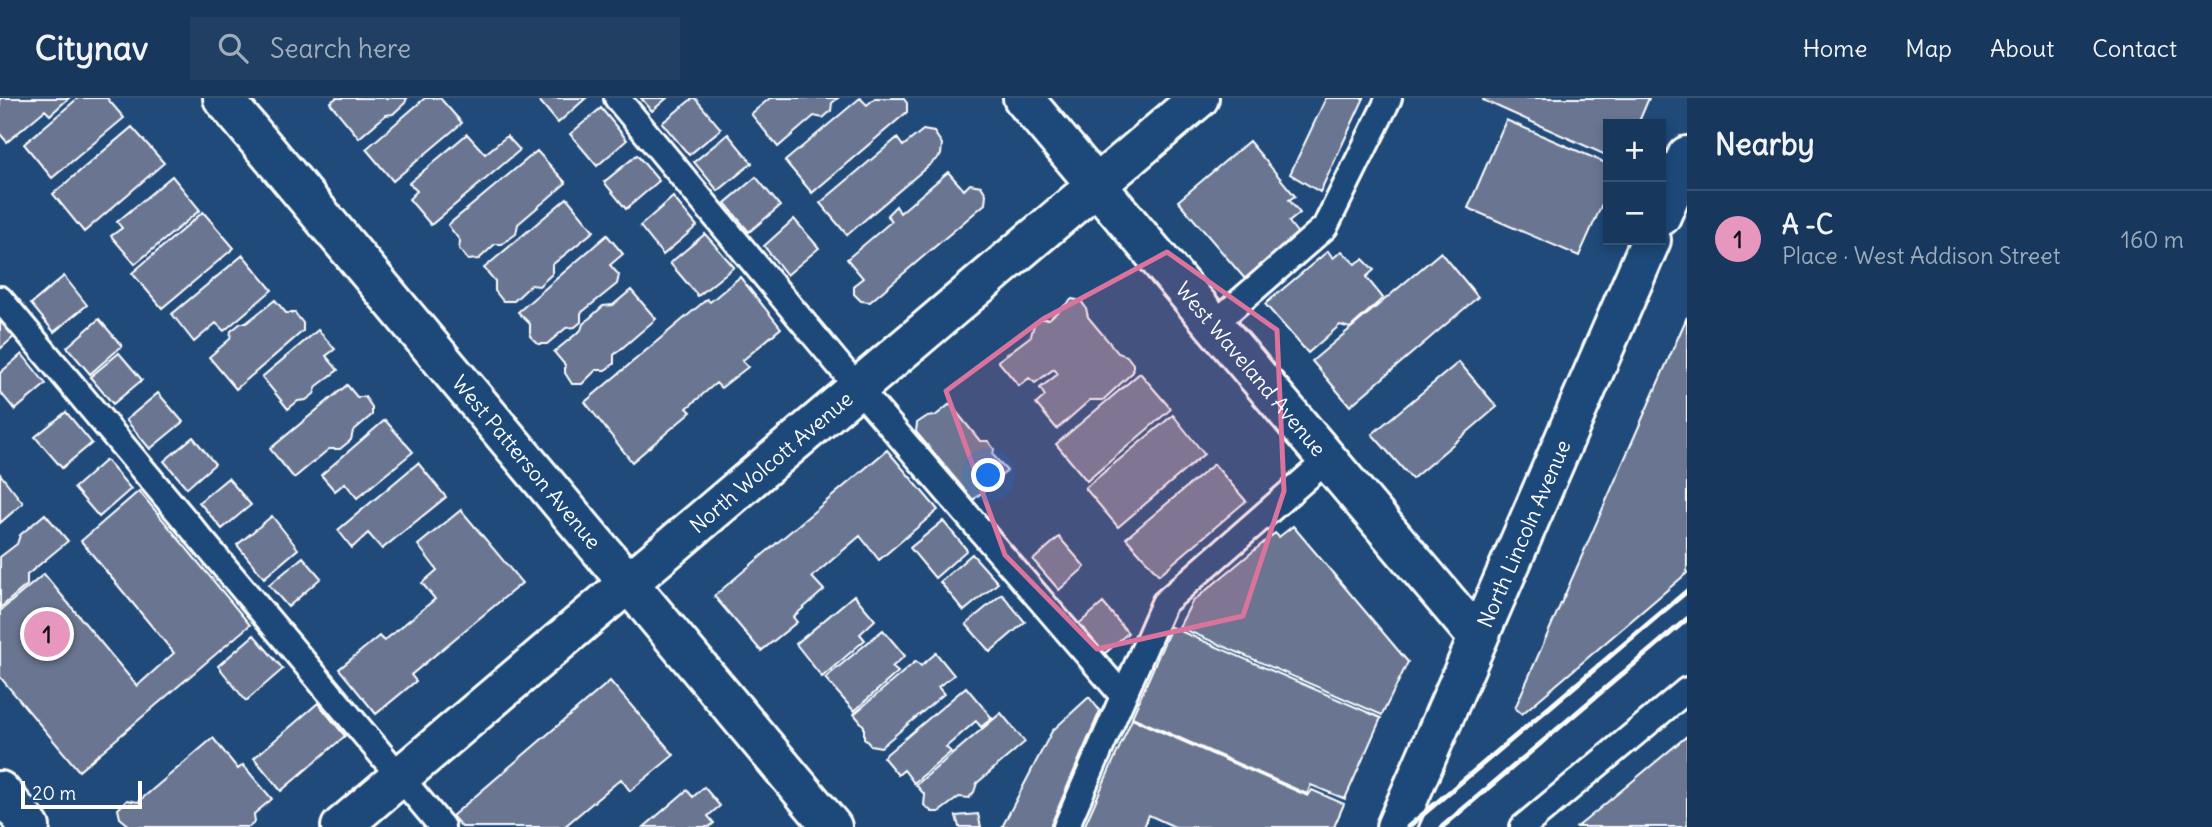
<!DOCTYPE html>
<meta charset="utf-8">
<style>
:root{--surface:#17385c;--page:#203f62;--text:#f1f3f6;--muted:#9eacbb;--line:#365272;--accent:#e797bd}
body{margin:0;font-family:Delius,sans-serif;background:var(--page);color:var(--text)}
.controls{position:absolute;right:21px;top:21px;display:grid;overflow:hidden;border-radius:0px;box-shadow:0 4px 10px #0003}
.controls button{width:63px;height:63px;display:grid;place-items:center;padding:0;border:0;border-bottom:2px solid var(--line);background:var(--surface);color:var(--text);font:35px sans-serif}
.scale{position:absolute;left:21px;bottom:18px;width:121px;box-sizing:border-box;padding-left:7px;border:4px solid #fff;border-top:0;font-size:19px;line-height:24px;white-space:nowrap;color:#fff;-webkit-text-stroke:5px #1f4a7a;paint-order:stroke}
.you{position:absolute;left:989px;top:378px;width:24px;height:24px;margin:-18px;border:5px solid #fff;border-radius:50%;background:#1a73e8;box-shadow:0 0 0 10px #1a73e833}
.badge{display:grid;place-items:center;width:46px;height:46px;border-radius:50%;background:var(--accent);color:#111;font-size:23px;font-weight:700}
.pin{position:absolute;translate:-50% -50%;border:4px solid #fff;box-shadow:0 2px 7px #0006}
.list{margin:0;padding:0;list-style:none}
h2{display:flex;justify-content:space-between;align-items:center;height:91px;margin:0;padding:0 28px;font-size:30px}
h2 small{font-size:23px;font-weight:400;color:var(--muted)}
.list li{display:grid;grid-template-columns:46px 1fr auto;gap:21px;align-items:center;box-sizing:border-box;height:98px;padding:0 28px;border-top:2px solid var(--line)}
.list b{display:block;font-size:26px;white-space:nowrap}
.list p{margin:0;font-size:23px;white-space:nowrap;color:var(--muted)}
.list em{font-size:23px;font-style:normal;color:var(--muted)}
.icon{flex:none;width:38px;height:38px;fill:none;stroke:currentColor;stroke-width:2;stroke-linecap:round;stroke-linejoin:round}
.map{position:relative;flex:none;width:1687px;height:729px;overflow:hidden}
header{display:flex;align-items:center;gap:42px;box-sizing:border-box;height:98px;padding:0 35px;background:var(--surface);border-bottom:2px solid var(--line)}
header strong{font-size:33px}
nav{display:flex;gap:38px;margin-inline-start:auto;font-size:24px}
.search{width:490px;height:63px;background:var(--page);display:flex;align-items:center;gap:18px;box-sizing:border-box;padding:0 24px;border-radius:0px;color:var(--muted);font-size:26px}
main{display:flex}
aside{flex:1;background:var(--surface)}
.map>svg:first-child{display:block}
.building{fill:#6b7691;stroke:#fff;stroke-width:2}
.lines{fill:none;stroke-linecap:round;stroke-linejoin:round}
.lane-casing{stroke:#fff;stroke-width:30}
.street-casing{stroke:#fff;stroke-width:44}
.secondary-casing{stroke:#fff;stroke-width:44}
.lane{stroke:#1f4a7a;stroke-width:24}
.street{stroke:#1f4a7a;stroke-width:38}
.secondary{stroke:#1f4a7a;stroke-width:38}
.rail{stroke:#fff;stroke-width:5}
.marked{fill:#da749d;fill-opacity:0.2;stroke:#da749d;stroke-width:5;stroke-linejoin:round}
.labels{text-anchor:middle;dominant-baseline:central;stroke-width:6;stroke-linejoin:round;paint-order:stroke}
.street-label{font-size:21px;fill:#fff;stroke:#1f4a7a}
</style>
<header>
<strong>Citynav</strong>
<div class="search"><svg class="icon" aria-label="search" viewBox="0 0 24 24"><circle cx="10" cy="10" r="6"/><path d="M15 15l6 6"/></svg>Search here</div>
<nav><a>Home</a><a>Map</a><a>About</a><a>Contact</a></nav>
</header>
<main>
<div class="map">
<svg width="1687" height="729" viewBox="0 0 1687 729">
<rect width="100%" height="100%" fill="#1f4a7a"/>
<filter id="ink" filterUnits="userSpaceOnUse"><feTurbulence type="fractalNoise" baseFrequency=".0143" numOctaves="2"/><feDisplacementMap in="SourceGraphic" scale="14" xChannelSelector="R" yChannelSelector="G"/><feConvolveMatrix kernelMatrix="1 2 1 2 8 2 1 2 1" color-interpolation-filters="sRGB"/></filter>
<g filter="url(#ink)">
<path class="building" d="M0,0H69L50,17L45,12L7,44L0,36Z
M78,0H107L124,20L52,80L24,46Z
M336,0H407L405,5L393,16L386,17L359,40L330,5Z
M425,0H440L462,25L393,83L366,51Z
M540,0H586L558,25L538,1Z
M641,0H667L652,13Z
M693,0H695L721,31L689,57L662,25Z
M770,0H838L832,5L831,13L823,20L814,18L778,49L751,16Z
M860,0L867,7L875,0H903L907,5V14L812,95L785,63Z
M1326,0H1364L1320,94L1290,76Z
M1484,0H1649L1638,26H1608V58L1483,2Z
M601,10L627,42L597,68L570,36Z
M1506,22L1608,66V93L1579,158L1468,110Z
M132,29L164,65L84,134L53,96Z
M923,32L934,34L942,46L941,57L847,137L820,105L897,40L903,48Z
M467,36L485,56L507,38L520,52L431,127L409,101L417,93L409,85Z
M728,36L752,65L718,93L694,64Z
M1249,43L1295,98L1289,102L1300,115L1289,124L1299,137L1246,182L1178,103Z
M537,53L566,85L518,126L516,136L502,146H495L479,161L468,162L459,151L460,143L448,127Z
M637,57L659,83L626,111L604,84Z
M948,74L964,92L970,86L981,88L986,96L985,106L870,204L861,203L854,196V187L863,180L847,161L892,123L887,117L896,108L900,115Z
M172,78L200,112L135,166L111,138L122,130L117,124Z
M756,79L780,108L749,134L725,105Z
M673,99L697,128L663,157L640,128Z
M567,100L594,133L552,167V176L539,188L531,187L514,203H503L495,193V183L484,170Z
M203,114L234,150L162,210L132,175Z
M794,121L819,150L787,177L764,148Z
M705,136L734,169L698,198L670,165Z
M607,137L623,156L610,167L619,177L617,186L581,215V224L575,229L566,230L547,246H538L530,238V226L518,214Z
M1328,153L1333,160L1342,153L1355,166L1363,161L1374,172L1366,179L1383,200L1350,230L1340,227L1308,255L1265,206Z
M1441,154L1478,199L1350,308L1312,263Z
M243,157L272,192L224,233L216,225L194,244L172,216Z
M64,178L87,207L54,234L31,206Z
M740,179L781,230L742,263L748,269L721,290L716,285L687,310L691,314L632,364L585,304L707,201L710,204Z
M631,192L656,221L614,257V266L605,272H596L582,286H572L565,275V267L554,254L581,232L583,226L603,208L613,207Z
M1072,201L1081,203L1086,210L1088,219L1118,255L1127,258L1133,266V274L1103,302H1090L1057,331L1036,306L1045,298L1040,290L1058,276L1054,271L1035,285L1029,280L1019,288L998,263L1031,238L1034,226L1041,221H1049Z
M275,202L286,215H295L303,225V233L236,291L209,259L230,241L231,233L241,225H246Z
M1687,219V475L1522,616L1515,610Z
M99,221L122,248L90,276L67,249Z
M0,223L14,239L0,251Z
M318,232L335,251L326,258L338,272L317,288L314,296L306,302L298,303L288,311L262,279Z
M119,255L142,282L113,306L90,279Z
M22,256L46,286L15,312L0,294V275Z
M1459,264L1497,309L1412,381L1372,336Z
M1140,275L1171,311L1087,383L1056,346Z
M347,287L357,299H365L372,309V317L353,333L351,342L340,351H329L294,380L270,351Z
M158,295L183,324L150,351L126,322Z
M950,306L980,343H988L994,351L993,357L1007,373L973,402L916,334L917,325L926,319L935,318Z
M66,314L92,345L62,370L35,339Z
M1173,317L1204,356L1118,429L1085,390Z
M385,322L413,354L357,400L345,385L335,393L321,377Z
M193,339L215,366L187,390L164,363Z
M887,352L938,412L879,462L860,438L812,479L824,492L793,519L797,524L761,553L714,498Z
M106,362L131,391L99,419L74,390Z
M418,365L446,399L382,451L368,435L352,450L338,432Z
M1214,366L1246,403L1159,477L1126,440Z
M0,376L23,405L0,425Z
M228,380L251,407L222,431L199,404Z
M139,393L250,527L79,673L0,579V513L44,476L137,588L174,555L81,443Z
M461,412L522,485L411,577L416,583L376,616L339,571L379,538L384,543L435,501L422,485L437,472L418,447Z
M45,416L68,443L27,477V487L0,510V459L17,446L20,437Z
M272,418L298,451L264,480L237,447Z
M943,423L967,452L935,480L910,450Z
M1293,428L1408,564L1382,617L1179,529L1192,504L1275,435L1279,439Z
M1059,439L1085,469L1059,492L1033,462Z
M972,456L998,485L964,513L940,484Z
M303,459L321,480L288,509L269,487Z
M1002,496L1025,524L990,554L966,526Z
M854,497L875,522L860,536L865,542L822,579L796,546Z
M1103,505L1128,535L1102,558L1075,529Z
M1171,529L1381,620L1345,701L1311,687L1307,696L1132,619Z
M883,532L905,558L892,569L898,574L854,613L825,580Z
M254,537L283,571L246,603L218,568Z
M936,555L954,577L938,589L944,596L881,649L870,647L864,640V628L854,616L916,563L921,568Z
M610,583L674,657L630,693L621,681L564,729H462L452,718Z
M966,589L992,620L981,629L976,623L946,649L951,654L914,685L904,672L898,677L883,659Z
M1089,599L1100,613L1050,729H1002L1052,633Z
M318,605L345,638L281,693L254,660Z
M1001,615L1025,644L977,685L974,694L969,700L959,699L939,714H932L924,707L925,697L916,687Z
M1132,621L1308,698L1312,692L1344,706L1334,729H1175L1149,717L1144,729H1084Z
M1687,638V729H1577L1587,721Z
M213,640L238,671L243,667L272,701L254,716L255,724L249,729H131L120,720L118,711L127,702L138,704Z
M704,689L720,708L708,718L714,725L709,729H644L687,692L693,699Z
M978,716L981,729H959L956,718Z"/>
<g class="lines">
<g class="lane-casing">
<path id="lane" d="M617,0L858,290L1123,598
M0,201L442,729
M1214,226L1325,129L1389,0
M1066,729L1164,505L1327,362
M1523,729L1687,592"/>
</g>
<g class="street-casing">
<g id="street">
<path id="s1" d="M223,0L832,729"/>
<path id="s2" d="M1023,0L1478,540"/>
<path id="s3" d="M341,729L1199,0"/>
</g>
</g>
<g class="secondary-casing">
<g id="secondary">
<path d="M1661,118L1687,58"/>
<path d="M0,693L30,729"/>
<path id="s4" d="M1396,729L1651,142"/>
</g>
</g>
<use href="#lane" class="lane"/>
<use href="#street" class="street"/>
<use href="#secondary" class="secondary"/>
<path class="rail" d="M1408,729L1687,493
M1442,729L1687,521"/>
</g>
</g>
<path class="marked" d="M1167,154L1277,232L1284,393L1243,518L1097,551L1005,457L946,293L1043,221Z"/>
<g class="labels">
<g class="street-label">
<text stroke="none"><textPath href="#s2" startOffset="354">West Waveland Avenue</textPath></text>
<text stroke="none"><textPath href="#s1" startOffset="474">West Patterson Avenue</textPath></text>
<text stroke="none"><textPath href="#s3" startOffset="564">North Wolcott Avenue</textPath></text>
<text stroke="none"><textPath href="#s4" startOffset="320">North Lincoln Avenue</textPath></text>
</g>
</g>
</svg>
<div class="controls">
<button>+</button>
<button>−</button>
</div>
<div class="scale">20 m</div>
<div class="you"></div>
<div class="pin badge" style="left:47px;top:536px">1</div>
</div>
<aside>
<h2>Nearby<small></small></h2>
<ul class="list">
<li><span class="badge">1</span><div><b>A -C</b><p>Place · West Addison Street</p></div><em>160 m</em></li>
</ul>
</aside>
</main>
